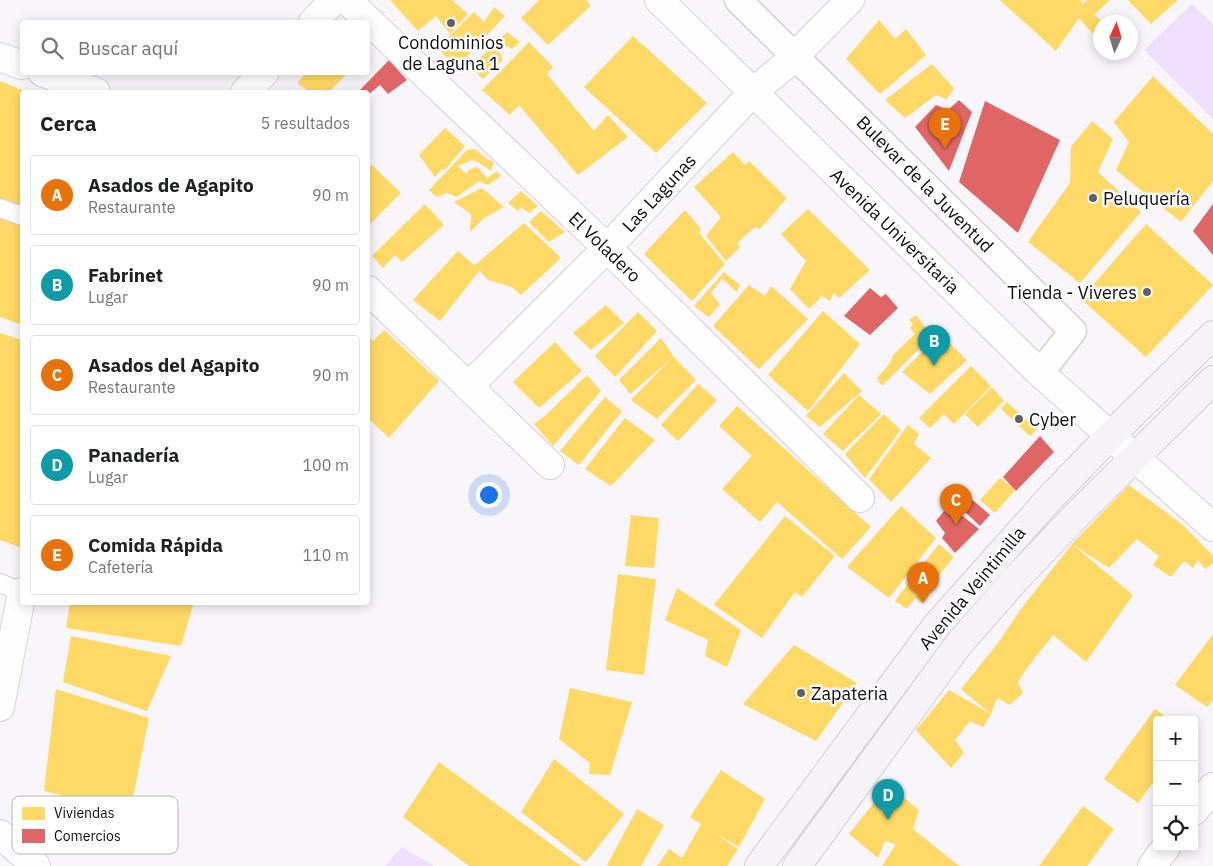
<!DOCTYPE html>
<html lang="es">
<meta charset="utf-8">
<style>
:root{--surface:#fff;--page:#f6f6f6;--text:#202124;--muted:#757577;--line:#e0e0e0;--accent:#615e64}
body{margin:0;font-family:"IBM Plex Sans",sans-serif;background:var(--page);color:var(--text)}
.controls{position:absolute;right:15px;bottom:15px;display:grid;overflow:hidden;border-radius:5px;box-shadow:0 2px 12px #0003}
.controls button{width:45px;height:45px;display:grid;place-items:center;padding:0;border:0;border-bottom:1px solid var(--line);background:var(--surface);color:var(--text);font:25px sans-serif}
.compass{position:absolute;left:1093px;top:15px;width:45px;height:45px;border-radius:50%;background:var(--surface);box-shadow:0 2px 12px #0003;rotate:4deg}
.you{position:absolute;left:488px;top:494px;width:18px;height:18px;margin:-12px;border:4px solid #fff;border-radius:50%;background:#1a73e8;box-shadow:0 0 0 8px #1a73e833}
.badge{display:grid;place-items:center;width:32px;height:32px;border-radius:50%;background:var(--accent);color:#fff;font-size:16px;font-weight:700}
.pin{position:absolute;translate:-50% -41px;filter:drop-shadow(0 1px 2px #0008)}
.pin::after{content:'';position:absolute;top:26px;width:18px;height:15px;background:inherit;clip-path:polygon(0 0,100% 0,50% 100%)}
.list{margin:0;padding:0;list-style:none}
h2{display:flex;justify-content:space-between;align-items:center;height:65px;margin:0;padding:0 20px;font-size:21px}
h2 small{font-size:16px;font-weight:400;color:var(--muted)}
.list li{display:grid;grid-template-columns:32px 1fr auto;gap:15px;align-items:center;box-sizing:border-box;height:80px;margin:0 10px 10px;padding:0 10px;border:1px solid var(--line);border-radius:5px}
.list b{display:block;font-size:19px;white-space:nowrap}
.list p{margin:0;font-size:16px;white-space:nowrap;color:var(--muted)}
.list em{font-size:16px;font-style:normal;color:var(--muted)}
.icon{flex:none;width:28px;height:28px;fill:none;stroke:currentColor;stroke-width:2;stroke-linecap:round;stroke-linejoin:round}
.map{position:relative;flex:none;width:1213px;height:866px;overflow:hidden}
.search{position:absolute;background:var(--surface);box-shadow:0 2px 12px #0003;left:20px;top:20px;width:350px;height:55px;display:flex;align-items:center;gap:12px;box-sizing:border-box;padding:0 18px;border-radius:5px;color:var(--muted);font-size:19px}
.panel{position:absolute;background:var(--surface);box-shadow:0 2px 12px #0003;left:20px;top:90px;width:350px;height:515px;border-radius:5px}
.map>svg:first-child{display:block}
.green{fill:#eddffd}
.homes{fill:#ffd966}
.shops{fill:#e06666}
.lines{fill:none;stroke-linecap:round;stroke-linejoin:round}
.service-casing{stroke:#d4d0d7;stroke-width:20}
.pedestrian-casing{stroke:#d4d0d7;stroke-width:29}
.minor-casing{stroke:#d4d0d7;stroke-width:30}
.primary-casing{stroke:#d1cfd3;stroke-width:30}
.service{stroke:#fefefe;stroke-width:18}
.pedestrian{stroke:#fefefe;stroke-width:26}
.minor{stroke:#fefefe;stroke-width:28}
.primary{stroke:#f5f2f8;stroke-width:28}
.poi-dot{fill:#615e64;stroke:#fff;stroke-width:2}
.labels{text-anchor:middle;dominant-baseline:central;stroke-width:5;stroke-linejoin:round;paint-order:stroke}
.poi-label{font-size:18px;fill:#0f0c13;stroke:#fff;text-anchor:start}
.street-label{font-size:18px;fill:#0f0c13;stroke:#fff}
.key{fill:#fff;stroke:#b7b6b8;stroke-width:1}
.key-label{font-size:14px;fill:#0f0c13}
</style>
<div class="map">
<svg width="1213" height="866" viewBox="0 0 1213 866">
<rect width="100%" height="100%" fill="#f8f5fb"/>
<path class="green" d="M1192,4L1213,24V119L1144,50Z
M402,847L434,866H385Z"/>
<path class="homes" d="M390,0H452L468,14L450,34L436,16L418,31Z
M539,0H586L591,6L548,45L521,18Z
M1000,0H1080L1083,4L1087,0H1110L1094,15L1102,21L1093,34L1079,18L1056,51Z
M1128,0H1178L1151,24Z
M494,7L505,16L457,67L437,48L474,12L484,22Z
M879,20L895,39L906,29L926,55L880,94L846,59Z
M507,32L520,42L512,49L506,46L499,51L503,60L483,79L471,67Z
M633,36L707,103L656,153L584,87Z
M529,42L553,67L547,74L594,131L608,115L628,137L578,175L519,105L510,115L482,90Z
M932,64L954,88L947,99L936,95L905,118L885,100Z
M307,72H349L329,92H310L297,83Z
M1153,76L1213,134V181L1181,222L1116,170L1129,142L1114,122Z
M0,81L27,92H22V325L0,317Z
M1092,121L1113,139L1098,172L1141,212L1080,283L1028,242L1070,183L1071,147Z
M445,128L465,146L444,171L442,169L435,177L419,155Z
M475,149L487,159L494,162L491,171L478,162L472,160L458,166L466,174L470,169L478,167L487,178L497,171L501,176L488,185L479,181L457,197L447,193L437,197L429,190L467,150Z
M733,152L745,165L749,161L787,198L760,229L755,227L737,243L740,247L726,261L706,236L721,217L694,187Z
M372,165L401,193L368,226V169Z
M482,188L504,207L483,219L470,232L471,214L454,202Z
M521,191L538,206L529,213L521,207L518,211L508,203Z
M425,204L444,225L402,262L395,255L383,268L372,256Z
M808,209L870,270L839,298L834,293L830,301L822,296L809,309L790,289L806,261L781,234Z
M685,210L701,229L699,233L725,264L692,301L644,254Z
M541,211L565,232L549,242L529,222Z
M524,223L561,258L521,295L512,287L488,280L475,265Z
M1146,224L1213,285L1146,357L1081,299Z
M458,251L480,270L440,321L413,300Z
M724,272L740,285L737,292L722,279L711,293L720,304L709,317L694,306Z
M749,285L765,296L771,286L808,319L759,369L713,326Z
M606,305L624,323L591,350L573,333Z
M823,311L860,344L808,411L768,375Z
M638,312L657,331L615,377L595,356Z
M916,315L932,336L882,386L877,378L890,363L893,355L915,334L910,328L913,324L909,320Z
M384,330L439,381L389,438L368,418V335L373,341Z
M0,333L22,340V548L0,540Z
M940,334L967,360L930,394L902,372Z
M661,338L674,357L696,380L657,419L631,400L671,359L630,394L619,380Z
M555,342L582,371L539,408L513,382Z
M971,366L991,386L954,424L944,414L930,428L919,418Z
M844,373L862,391L820,427L806,416Z
M587,375L601,391L553,446L534,424L546,415Z
M698,384L717,400L678,441L661,425Z
M992,387L1004,401L978,427L965,414Z
M859,395L881,414L843,451L823,434Z
M605,397L622,411L579,465L560,451Z
M1007,402L1037,429L1030,436L1001,409Z
M737,406L871,527L842,559L777,502L760,522L722,489L752,456L719,426Z
M884,414L901,430L865,478L845,454Z
M625,418L655,440L611,486L585,469Z
M908,425L919,434L914,444L931,458L891,502L869,479Z
M1000,478L1015,490L995,513L980,500Z
M1129,485L1183,525L1213,556V563L1205,569L1198,560L1193,568L1184,561L1171,577L1153,565L1159,556L1137,539L1109,568L1072,544Z
M901,506L936,538L889,598L847,567Z
M631,515L659,518L654,568L625,566Z
M785,516L835,556L802,597L795,592L762,638L714,605Z
M939,544L954,557L935,580L938,583L923,603L915,598L907,609L895,601L919,569L931,577L920,568Z
M1072,544L1133,595L1086,662L1053,635L1027,668L1018,682L1023,693L1010,705L997,698L991,714L983,727L970,721L955,740L964,753L951,768L916,730L949,690L991,714L961,689L998,643L1021,609Z
M618,574L656,579L644,675L606,670Z
M677,588L741,630L727,667L705,656L708,640L665,620Z
M70,602H194L181,646L66,628Z
M1213,634V700L1207,707L1175,685Z
M71,636L171,656L147,711L63,682Z
M794,645L857,683L816,741L743,704Z
M570,688L632,702L610,775L589,774L590,763L559,739Z
M56,689L149,718L130,812L44,791Z
M1155,709L1170,720H1157V777L1138,803L1104,779Z
M554,759L624,814L586,862L521,812Z
M439,762L581,866H469L403,817Z
M721,770L765,799L739,847L711,831L738,849L727,866H657L669,849L682,858L701,824L690,817Z
M888,785L919,810L913,829L959,866H882L896,844L885,841L878,858L849,834Z
M1083,806L1114,829L1087,866H1039Z
M637,809L664,825L641,866H609L607,865Z"/>
<path class="shops" d="M389,60L407,80L388,94L380,85L368,95V92H358Z
M959,100L972,112L949,171L915,127L936,105L948,110Z
M985,101L1060,140L1018,233L959,182Z
M1213,204V255L1193,231Z
M870,288L881,297L886,294L898,308L870,335L844,316Z
M1040,436L1054,452L1016,491L1003,477Z
M959,488L990,515L980,526L948,496Z
M949,505L979,529L955,553L942,538L945,533L936,521Z"/>
<g class="lines">
<g class="service-casing">
<path id="service" d="M0,208L22,216
M0,583L22,592"/>
</g>
<g class="pedestrian-casing">
<path id="pedestrian" d="M738,0L1073,331L1040,373"/>
</g>
<g class="minor-casing">
<path id="minor" d="M347,0L607,248L860,498
M659,0L1040,373L1213,527
M313,22L334,0
M0,57L22,65
M42,72L96,92
M245,92L265,72
M368,290L550,465
M468,387L607,248L753,92L788,63L850,0
M0,707L22,592
M1194,811L1213,787
M0,834L36,866
M1152,866L1166,847"/>
</g>
<g class="primary-casing">
<path id="primary" d="M759,866L937,625L1051,497L1110,436L1213,335
M797,866L958,645L1014,581L1074,518L1213,380"/>
</g>
<use href="#service" class="service"/>
<use href="#pedestrian" class="pedestrian"/>
<use href="#minor" class="minor"/>
<use href="#primary" class="primary"/>
</g>
<g class="poi-dot">
<circle cx="451" cy="23" r="5"/>
<circle cx="1093" cy="198" r="5"/>
<circle cx="1147" cy="292" r="5"/>
<circle cx="1019" cy="419" r="5"/>
<circle cx="801" cy="693" r="5"/>
</g>
<g class="labels">
<g class="poi-label">
<text x="451" y="42" text-anchor="middle">Condominios<tspan x="451" dy="21">de Laguna 1</tspan></text>
<text x="1103" y="198">Peluquería</text>
<text x="1137" y="292" text-anchor="end">Tienda - Viveres</text>
<text x="1029" y="419">Cyber</text>
<text x="811" y="693">Zapateria</text>
</g>
<g class="street-label">
<text transform="translate(925 184) rotate(45)">Bulevar de la Juventud</text>
<text transform="translate(659 193) rotate(-47)">Las Lagunas</text>
<text transform="translate(895 231) rotate(44)">Avenida Universitaria</text>
<text transform="translate(605 247) rotate(44)">El Voladero</text>
<text transform="translate(972 588) rotate(-50)">Avenida Veintimilla</text>
</g>
</g>
<rect x="12" y="796" width="166" height="58" rx="8" class="key"/>
<rect x="22" y="807" width="23" height="13" fill="#ffd966"/>
<rect x="22" y="829" width="23" height="14" fill="#e06666"/>
<g class="key-label">
<text x="54" y="818">Viviendas</text>
<text x="54" y="841">Comercios</text>
</g>
</svg>
<div class="controls">
<button>+</button>
<button>−</button>
<button><svg class="icon" aria-label="locate" viewBox="0 0 24 24"><circle cx="12" cy="12" r="6"/><path d="M12 2v4M12 18v4M2 12h4M18 12h4"/></svg></button>
</div>
<svg class="compass" viewBox="-18 -18 36 36"><path d="M0-13l5 13h-10z" fill="#e53935"/><path d="M0 13l5-13h-10z" fill="#757577"/></svg>
<div class="you"></div>
<div class="pin badge" style="left:923px;top:603px;background:#e8710a">A</div>
<div class="pin badge" style="left:934px;top:366px;background:#0f9aa8">B</div>
<div class="pin badge" style="left:956px;top:525px;background:#e8710a">C</div>
<div class="pin badge" style="left:888px;top:820px;background:#0f9aa8">D</div>
<div class="pin badge" style="left:945px;top:149px;background:#e8710a">E</div>
<div class="search"><svg class="icon" aria-label="search" viewBox="0 0 24 24"><circle cx="10" cy="10" r="6"/><path d="M15 15l6 6"/></svg>Buscar aquí</div>
<section class="panel">
<h2>Cerca<small>5 resultados</small></h2>
<ul class="list">
<li><span class="badge" style="background:#e8710a">A</span><div><b>Asados de Agapito</b><p>Restaurante</p></div><em>90 m</em></li>
<li><span class="badge" style="background:#0f9aa8">B</span><div><b>Fabrinet</b><p>Lugar</p></div><em>90 m</em></li>
<li><span class="badge" style="background:#e8710a">C</span><div><b>Asados del Agapito</b><p>Restaurante</p></div><em>90 m</em></li>
<li><span class="badge" style="background:#0f9aa8">D</span><div><b>Panadería</b><p>Lugar</p></div><em>100 m</em></li>
<li><span class="badge" style="background:#e8710a">E</span><div><b>Comida Rápida</b><p>Cafetería</p></div><em>110 m</em></li>
</ul>
</section>
</div>
